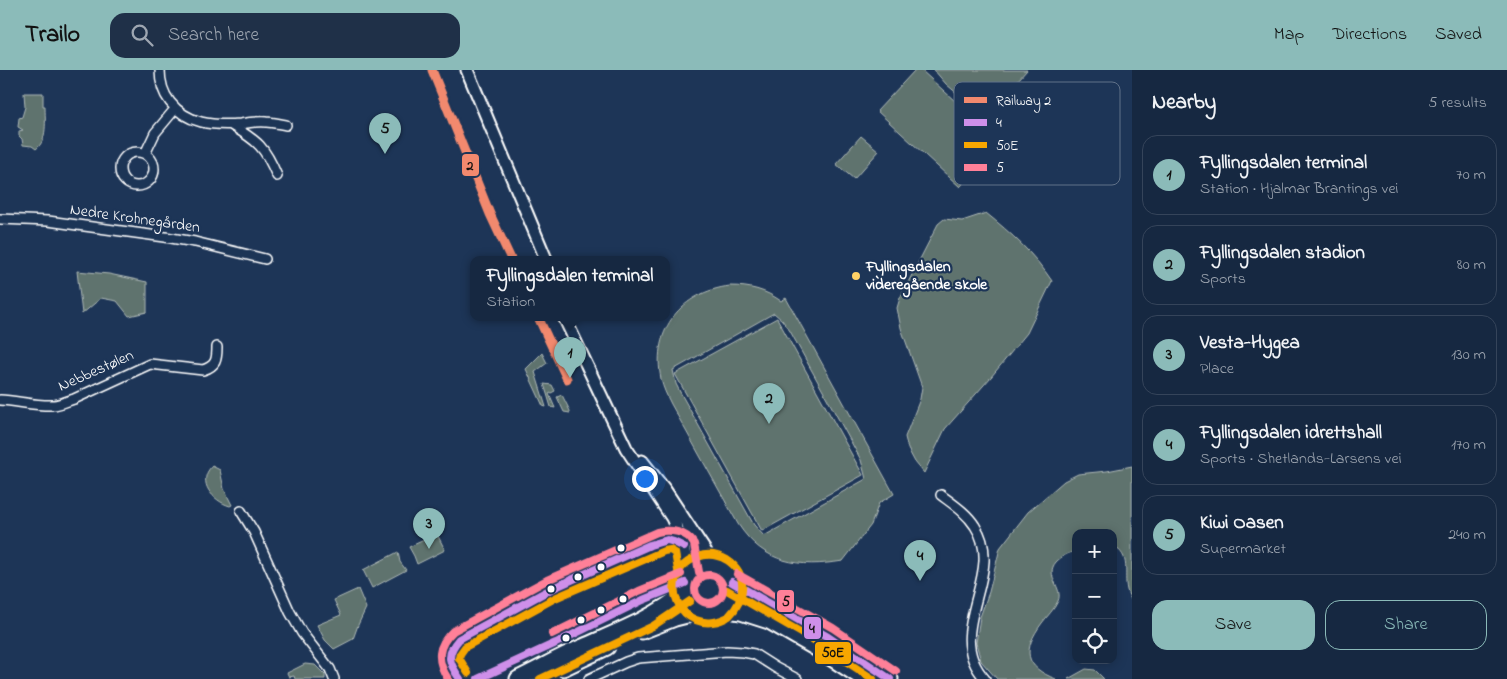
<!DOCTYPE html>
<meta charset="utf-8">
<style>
:root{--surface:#162841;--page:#1f3048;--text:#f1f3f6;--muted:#9ea6b1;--line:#35445a;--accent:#8bbbb9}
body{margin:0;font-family:"Indie Flower",sans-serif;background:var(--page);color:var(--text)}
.controls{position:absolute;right:15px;bottom:15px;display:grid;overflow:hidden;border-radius:10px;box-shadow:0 2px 12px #0003}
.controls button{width:45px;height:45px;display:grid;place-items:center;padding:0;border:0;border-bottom:1px solid var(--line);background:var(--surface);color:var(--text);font:25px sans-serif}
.you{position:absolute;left:644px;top:408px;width:18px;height:18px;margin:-12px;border:4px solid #fff;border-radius:50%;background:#1a73e8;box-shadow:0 0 0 8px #1a73e833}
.badge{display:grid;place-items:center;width:32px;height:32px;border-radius:50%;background:var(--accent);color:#111;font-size:16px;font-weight:700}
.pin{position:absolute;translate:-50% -41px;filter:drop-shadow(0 1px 2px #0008)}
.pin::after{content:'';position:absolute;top:26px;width:18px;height:15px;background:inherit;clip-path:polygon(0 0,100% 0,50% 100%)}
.popup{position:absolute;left:470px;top:186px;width:200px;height:65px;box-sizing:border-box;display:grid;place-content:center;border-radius:10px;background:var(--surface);filter:drop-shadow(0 1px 4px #0005);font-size:16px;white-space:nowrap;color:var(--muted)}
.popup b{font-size:19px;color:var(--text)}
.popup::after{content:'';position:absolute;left:50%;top:100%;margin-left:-10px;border:10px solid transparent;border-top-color:var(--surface)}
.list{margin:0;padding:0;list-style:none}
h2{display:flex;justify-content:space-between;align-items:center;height:65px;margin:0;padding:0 20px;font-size:21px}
h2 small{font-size:16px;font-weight:400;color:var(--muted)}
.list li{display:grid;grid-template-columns:32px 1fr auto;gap:15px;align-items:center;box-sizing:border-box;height:80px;margin:0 10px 10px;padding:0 10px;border:1px solid var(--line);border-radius:15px}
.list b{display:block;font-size:19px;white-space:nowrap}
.list p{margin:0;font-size:16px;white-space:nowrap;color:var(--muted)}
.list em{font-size:16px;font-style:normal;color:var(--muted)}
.actions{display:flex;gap:10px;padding:15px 20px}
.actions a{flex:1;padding:11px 0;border:1px solid var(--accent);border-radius:15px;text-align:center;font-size:18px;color:var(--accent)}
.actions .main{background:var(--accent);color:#111}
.icon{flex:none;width:28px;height:28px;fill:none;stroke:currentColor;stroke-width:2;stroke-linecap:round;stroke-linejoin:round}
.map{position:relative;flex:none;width:1132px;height:609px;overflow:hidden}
header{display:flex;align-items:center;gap:30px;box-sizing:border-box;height:70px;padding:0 25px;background:var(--accent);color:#111}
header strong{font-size:24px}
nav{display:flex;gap:28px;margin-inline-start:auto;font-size:18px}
.search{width:350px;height:45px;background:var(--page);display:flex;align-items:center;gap:12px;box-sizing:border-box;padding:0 18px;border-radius:15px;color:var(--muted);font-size:19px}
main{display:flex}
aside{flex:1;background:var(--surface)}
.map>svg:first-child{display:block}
.green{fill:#5f736e;stroke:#afb9b6;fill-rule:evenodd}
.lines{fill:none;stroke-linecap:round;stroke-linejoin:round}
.minor-casing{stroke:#fff;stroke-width:12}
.tertiary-casing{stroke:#fff;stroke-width:15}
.primary-casing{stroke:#fff;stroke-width:19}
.minor{stroke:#1d3557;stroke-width:9}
.tertiary{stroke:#1d3557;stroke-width:11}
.primary{stroke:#1d3557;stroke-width:15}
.bus-1-casing{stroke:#1d3557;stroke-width:11}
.bus-2-casing{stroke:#1d3557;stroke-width:11}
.bus-3-casing{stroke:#1d3557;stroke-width:11}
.bus-1{stroke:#ce8fe9;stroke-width:8}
.bus-2{stroke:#f7a600;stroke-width:8}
.bus-3{stroke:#ff8098;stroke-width:8}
.rail-1-casing{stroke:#1d3557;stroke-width:12}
.rail-1{stroke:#f2896e;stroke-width:9}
.poi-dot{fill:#ffd166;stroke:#1d3557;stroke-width:2}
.bus-dot{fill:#fff;stroke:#1d3557;stroke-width:2}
.labels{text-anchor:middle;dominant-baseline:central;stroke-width:4.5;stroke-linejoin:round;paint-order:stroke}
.street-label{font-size:16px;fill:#fff;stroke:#1d3557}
.poi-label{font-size:16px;font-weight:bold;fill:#fff;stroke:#1d3557;text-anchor:start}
.key{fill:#1d3557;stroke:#617289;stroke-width:1}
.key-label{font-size:14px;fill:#fff}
.line-badge{stroke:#1d3557;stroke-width:2}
.pale-badge-label{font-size:14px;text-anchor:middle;font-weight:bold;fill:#111}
</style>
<header>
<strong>Trailo</strong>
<div class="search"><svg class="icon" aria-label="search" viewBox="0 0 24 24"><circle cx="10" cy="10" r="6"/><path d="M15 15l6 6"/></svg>Search here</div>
<nav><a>Map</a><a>Directions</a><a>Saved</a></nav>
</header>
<main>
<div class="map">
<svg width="1132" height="609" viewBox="0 0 1132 609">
<rect width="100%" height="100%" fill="#1d3557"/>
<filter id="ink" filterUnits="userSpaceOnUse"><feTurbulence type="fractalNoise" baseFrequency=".02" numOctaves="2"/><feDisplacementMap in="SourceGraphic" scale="10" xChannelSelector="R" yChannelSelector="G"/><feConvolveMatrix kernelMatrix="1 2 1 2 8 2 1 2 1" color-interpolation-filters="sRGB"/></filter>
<g filter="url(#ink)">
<path class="green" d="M915,0H921L1001,73L960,117L877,41Z
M934,0H1027L985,47L946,14Z
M24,23H43V36H45C45,50 48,70 36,79L32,76L23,75L22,69L19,66V61L23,60L18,57L19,48L22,47L25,37Z
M861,66L879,81L854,109L836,94Z
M986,143C1011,163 1034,184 1052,211L1027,263L991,307L945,359L924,403L915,392L908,379L905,367L920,329L922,317L901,258L897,238L900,228L938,154L944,149L962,151Z
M77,201L109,204L147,212V242L129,246L117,231L101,228L82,244Z
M730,216C750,216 765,220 781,231L786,228L894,424L879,433L871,455L843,491C799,498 764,494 738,454L671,334C667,326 663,318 661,309C651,259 682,222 730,216ZM774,243L782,250L790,261L861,390L866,409L764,466L754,455L750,448L680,322L676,314L673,300Z
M777,248L863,405L762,461L675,304Z
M542,283L547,293L535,302L546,337L543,336L526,299Z
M544,314L552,315L555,321L549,324L555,338L551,337Z
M562,325L570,341V343L564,342L557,327Z
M212,396L220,400L224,419L232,435L230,436C213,431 196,412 212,396Z
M1132,396V531C1130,528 1128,524 1127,520C1123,503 1132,486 1113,476V463H1076V481C1068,483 1062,486 1056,492C1044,506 1064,518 1058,531C1054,540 1047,546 1042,553C1022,580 1024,597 1056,609H997L981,591L976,573L980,547L989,522L1000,478L1028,442L1064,411L1078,404L1107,401Z
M437,464L445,480L417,494L414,486L409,477Z
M398,482L400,492L406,500L372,518L363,500Z
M358,519L366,538L358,555L353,569L334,579L325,570L317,555L341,545L334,530Z
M305,594L315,595L325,605V609H295L294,606L289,607L287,603Z
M1086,599L1095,600L1104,609H1068Z"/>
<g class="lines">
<g class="minor-casing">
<path id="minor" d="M160,0C160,12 163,23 170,32C187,54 213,56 240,54C248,53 258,51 266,52C273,52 279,54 286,55
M231,55C258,71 265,77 277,106
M120 99a17 17 0 1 1 34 0a17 17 0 1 1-34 0Z
M145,84L155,63L175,39
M0,149L48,151L165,167L195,172L265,189
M0,330C18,331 36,336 54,335C61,334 67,331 74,329L150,294L203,300C216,296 217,290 217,277
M941,425C953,434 967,443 975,456C1007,504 941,561 985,609
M241,441L254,462L290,542L302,563L330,599L334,609
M589,609L626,592L638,588L727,581L743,582L754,584L776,598L797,609"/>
</g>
<g class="tertiary-casing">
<path id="tertiary" d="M467,0L546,189
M564,247L626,378L672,448L681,468L689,504
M642,391L665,420L706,482L712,495"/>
</g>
<g class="primary-casing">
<path id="primary" d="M684 519a24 24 0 1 1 48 0a24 24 0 1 1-48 0Z
M732,512C756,528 781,540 806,554C835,571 863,589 890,609
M722,539L741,542L769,551L816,578L864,609
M642,561L675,548L699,542
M563,598L607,577
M518,609C539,599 561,586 583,577C619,561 654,548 684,523"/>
</g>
<use href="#minor" class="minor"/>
<use href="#tertiary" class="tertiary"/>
<use href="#primary" class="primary"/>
<g class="bus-1-casing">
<path id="bus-1" d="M732,512L828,567L890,609
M460,609C449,593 445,585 459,569L551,519L650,475L667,470L674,472L684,477
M478,609L556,573L643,530L685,513"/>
</g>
<g class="bus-2-casing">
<path id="bus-2" d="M727,520L812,569L873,609
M726,548C680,570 652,503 698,487C708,483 718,485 727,490C749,504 745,530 729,546
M468,603L459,588L460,584L465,577L555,528L664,481L670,480L675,483L679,506
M540,609L653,556L690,531"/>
</g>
<g class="bus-3-casing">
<path id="bus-3" d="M737,504L833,558L896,601
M695 519a14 14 0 1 1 28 0a14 14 0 1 1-28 0Z
M552,564L639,521L681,504
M448,609C436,590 437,576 453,561L547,510L657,462C670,459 687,461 694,474L699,502"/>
</g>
<use href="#bus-1" class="bus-1"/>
<use href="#bus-2" class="bus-2"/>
<use href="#bus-3" class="bus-3"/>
<g class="rail-1-casing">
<path id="rail-1" d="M432,0L490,144L511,189
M538,247L567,309"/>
</g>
<use href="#rail-1" class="rail-1"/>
</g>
</g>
<circle class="poi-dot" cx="856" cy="206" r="5"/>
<g class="bus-dot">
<circle cx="621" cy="478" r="4.5"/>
<circle cx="601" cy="497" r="4.5"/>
<circle cx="578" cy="507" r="4.5"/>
<circle cx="551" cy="519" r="4.5"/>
<circle cx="623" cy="529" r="4.5"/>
<circle cx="601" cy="540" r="4.5"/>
<circle cx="581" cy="550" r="4.5"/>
<circle cx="566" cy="568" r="4.5"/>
</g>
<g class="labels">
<g class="street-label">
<text transform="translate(135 149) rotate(8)">Nedre Krohnegården</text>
<text transform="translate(96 301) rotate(-24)">Nebbestølen</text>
</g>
<g class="poi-label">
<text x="866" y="197">Fyllingsdalen<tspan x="866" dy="18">videregående skole</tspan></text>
</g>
</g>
<rect x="954" y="12" width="166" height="103" rx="8" class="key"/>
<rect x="964" y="27" width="23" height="6" fill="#f2896e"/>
<rect x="964" y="49" width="23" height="7" fill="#ce8fe9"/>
<rect x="964" y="72" width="23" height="6" fill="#f7a600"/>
<rect x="964" y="94" width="23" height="7" fill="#ff8098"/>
<g class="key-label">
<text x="996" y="35">Railway 2</text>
<text x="996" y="57">4</text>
<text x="996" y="80">50E</text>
<text x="996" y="102">5</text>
</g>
<g class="line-badge">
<rect x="461" y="83" width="19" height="24" rx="5" fill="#f2896e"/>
<rect x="776" y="519" width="19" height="24" rx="5" fill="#ff8098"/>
<rect x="803" y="546" width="19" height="24" rx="5" fill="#ce8fe9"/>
<rect x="814" y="571" width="38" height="24" rx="5" fill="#f7a600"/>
</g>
<g class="pale-badge-label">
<text x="470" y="100">2</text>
<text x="786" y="536">5</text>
<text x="812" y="563">4</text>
<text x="833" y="587">50E</text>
</g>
</svg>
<div class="controls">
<button>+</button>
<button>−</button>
<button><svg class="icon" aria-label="locate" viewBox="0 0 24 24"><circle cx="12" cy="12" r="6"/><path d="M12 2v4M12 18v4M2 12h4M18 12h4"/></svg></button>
</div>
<div class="you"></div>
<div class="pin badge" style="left:570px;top:308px">1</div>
<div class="popup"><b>Fyllingsdalen terminal</b>Station</div>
<div class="pin badge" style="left:769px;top:354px">2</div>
<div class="pin badge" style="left:429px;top:479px">3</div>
<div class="pin badge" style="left:920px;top:511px">4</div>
<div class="pin badge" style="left:385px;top:84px">5</div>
</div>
<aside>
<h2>Nearby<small>5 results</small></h2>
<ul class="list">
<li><span class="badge">1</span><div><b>Fyllingsdalen terminal</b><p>Station · Hjalmar Brantings vei</p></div><em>70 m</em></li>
<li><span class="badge">2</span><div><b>Fyllingsdalen stadion</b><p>Sports</p></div><em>80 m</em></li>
<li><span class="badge">3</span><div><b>Vesta-Hygea</b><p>Place</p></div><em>130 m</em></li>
<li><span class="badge">4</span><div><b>Fyllingsdalen idrettshall</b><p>Sports · Shetlands-Larsens vei</p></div><em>170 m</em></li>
<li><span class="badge">5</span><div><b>Kiwi Oasen</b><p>Supermarket</p></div><em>240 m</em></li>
</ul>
<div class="actions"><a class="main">Save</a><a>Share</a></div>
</aside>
</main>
